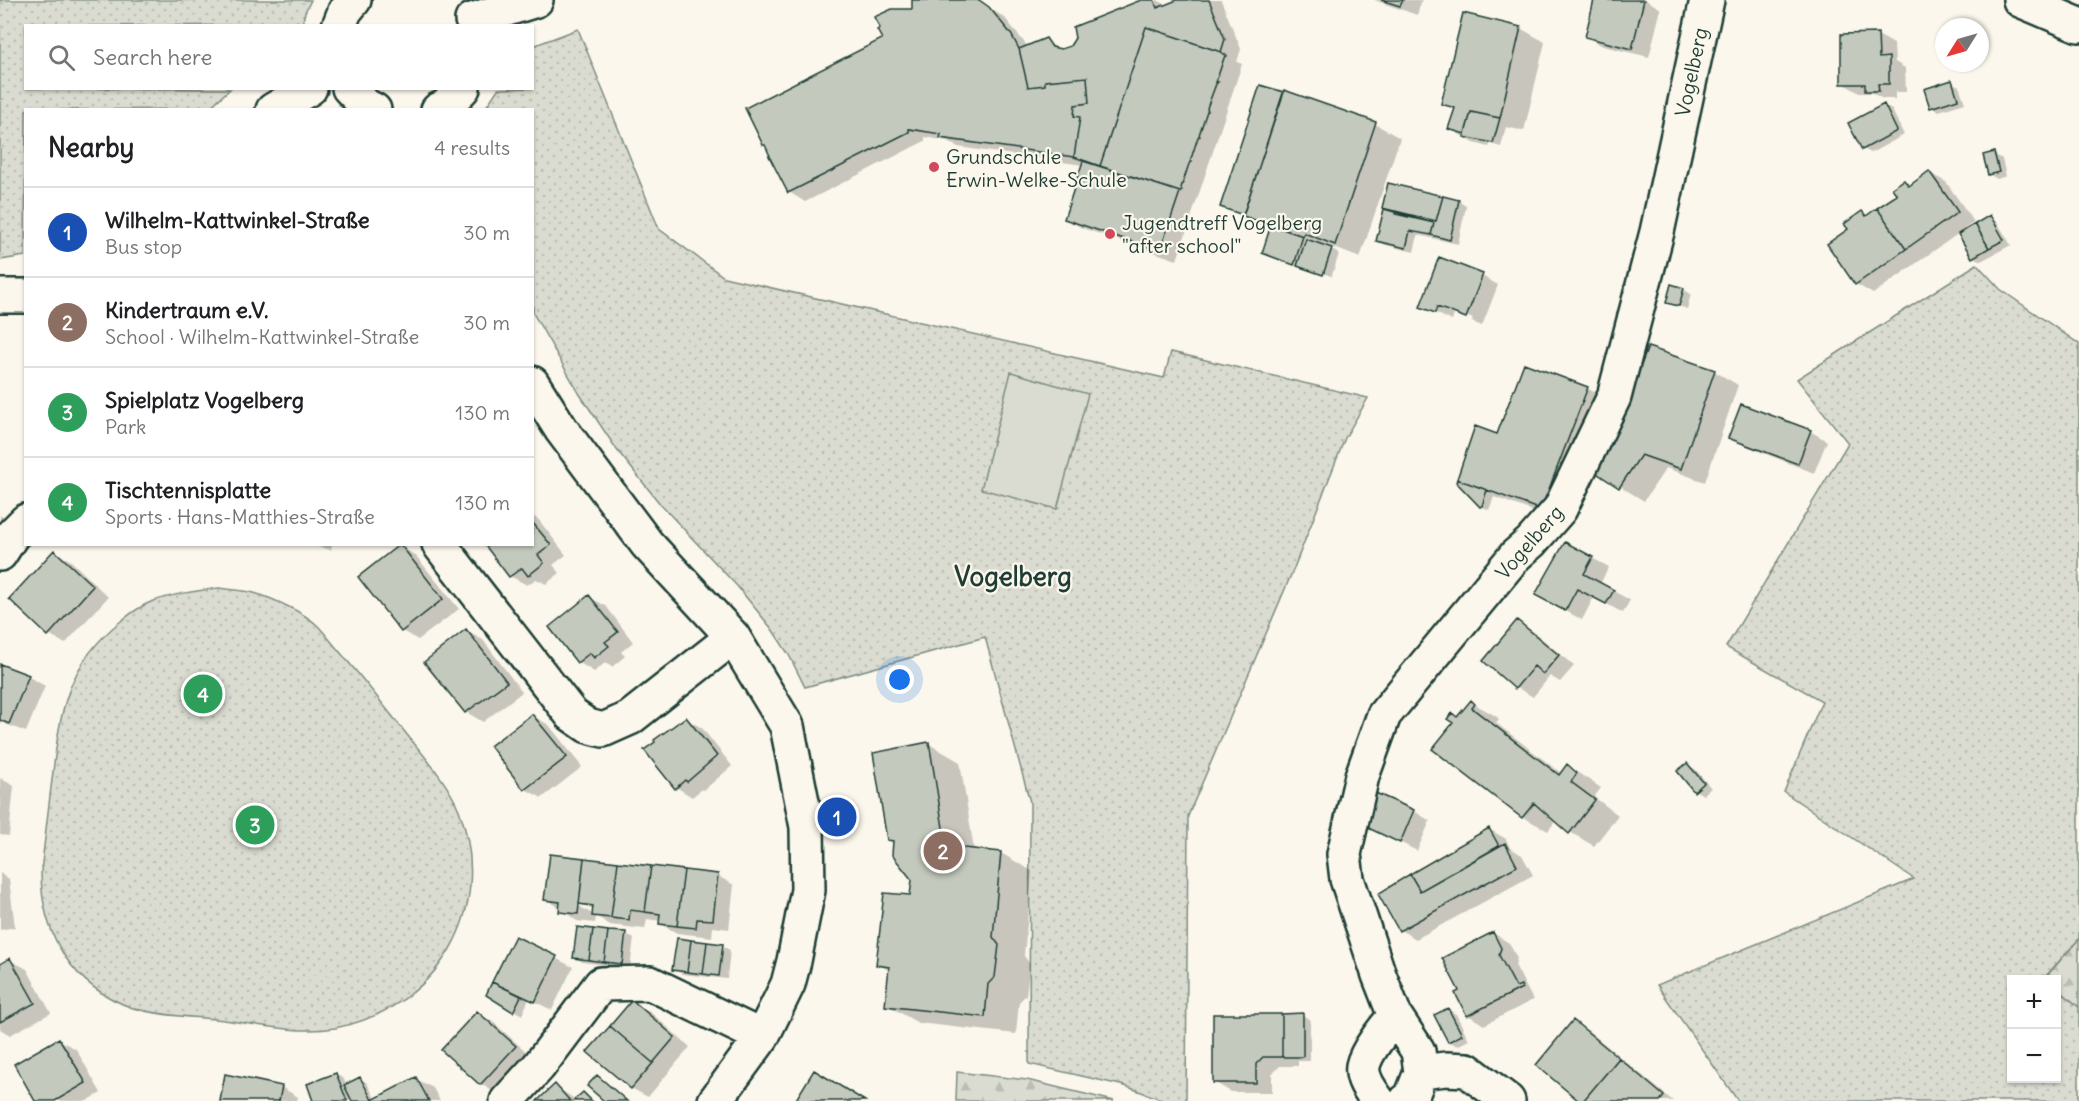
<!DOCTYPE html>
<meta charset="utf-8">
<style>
:root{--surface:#fff;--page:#f2f2f2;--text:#202124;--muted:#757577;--line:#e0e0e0;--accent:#b45309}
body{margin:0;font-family:Delius,sans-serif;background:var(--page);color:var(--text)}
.controls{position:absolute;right:18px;bottom:18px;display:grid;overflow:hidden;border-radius:0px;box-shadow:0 2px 4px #0004}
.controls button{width:54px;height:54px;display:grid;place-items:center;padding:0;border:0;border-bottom:2px solid var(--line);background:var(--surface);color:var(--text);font:30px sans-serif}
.compass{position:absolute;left:1935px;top:18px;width:54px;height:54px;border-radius:50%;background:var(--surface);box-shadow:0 2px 4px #0004;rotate:233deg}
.you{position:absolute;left:900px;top:680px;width:21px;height:21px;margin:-15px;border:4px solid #fff;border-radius:50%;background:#1a73e8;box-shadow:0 0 0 9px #1a73e833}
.badge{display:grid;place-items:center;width:39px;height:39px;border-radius:50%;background:var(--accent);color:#fff;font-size:20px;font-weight:700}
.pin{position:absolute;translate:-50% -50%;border:3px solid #fff;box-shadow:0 2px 6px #0006}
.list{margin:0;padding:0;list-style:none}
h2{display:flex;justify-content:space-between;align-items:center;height:78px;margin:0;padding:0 24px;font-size:26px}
h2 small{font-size:20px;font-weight:400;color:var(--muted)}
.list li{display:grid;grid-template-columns:39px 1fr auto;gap:18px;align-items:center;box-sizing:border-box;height:90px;padding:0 24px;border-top:2px solid var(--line)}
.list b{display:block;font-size:22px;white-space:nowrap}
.list p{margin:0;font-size:20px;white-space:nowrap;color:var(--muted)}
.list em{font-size:20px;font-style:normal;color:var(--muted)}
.icon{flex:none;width:33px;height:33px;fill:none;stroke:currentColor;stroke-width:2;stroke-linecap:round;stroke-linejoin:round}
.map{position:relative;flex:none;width:2079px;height:1101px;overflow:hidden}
.search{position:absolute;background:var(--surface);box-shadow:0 2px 4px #0004;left:24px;top:24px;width:510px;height:66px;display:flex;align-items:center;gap:15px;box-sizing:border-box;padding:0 21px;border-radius:0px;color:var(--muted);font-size:22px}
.panel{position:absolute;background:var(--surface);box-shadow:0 2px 4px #0004;left:24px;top:108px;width:510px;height:438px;border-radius:0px}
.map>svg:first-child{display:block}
.grass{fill:url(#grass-dots);stroke:#7d8c82;stroke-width:1.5}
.forest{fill:url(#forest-firs);stroke:#7d8c82;stroke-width:1.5}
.garden{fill:#dbdcd1;stroke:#7d8c82;stroke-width:1.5}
.shadow{fill:#0003;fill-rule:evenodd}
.building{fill:#c4c9be;stroke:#1f3d34;stroke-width:1.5}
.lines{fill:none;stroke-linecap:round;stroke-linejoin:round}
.minor-casing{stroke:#1f3d34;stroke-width:38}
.minor{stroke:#fbf7ec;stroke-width:33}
.poi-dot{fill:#d1495b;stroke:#fbf7ec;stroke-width:2}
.labels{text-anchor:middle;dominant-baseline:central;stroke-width:4.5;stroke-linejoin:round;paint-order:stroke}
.street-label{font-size:20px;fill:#1f3d34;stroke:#fbf7ec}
.poi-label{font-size:20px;fill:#1f3d34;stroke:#fbf7ec;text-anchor:start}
.district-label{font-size:26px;font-weight:bold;fill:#1f3d34;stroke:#fbf7ec}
</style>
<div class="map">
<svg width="2079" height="1101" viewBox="0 0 2079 1101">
<defs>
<pattern id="grass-dots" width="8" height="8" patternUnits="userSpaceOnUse" patternTransform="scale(1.5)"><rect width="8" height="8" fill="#dbdcd1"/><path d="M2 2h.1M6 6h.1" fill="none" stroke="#bcbeb4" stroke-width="1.8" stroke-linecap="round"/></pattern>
<pattern id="forest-firs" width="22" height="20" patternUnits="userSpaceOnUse" patternTransform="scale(1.5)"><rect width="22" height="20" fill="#dbdcd1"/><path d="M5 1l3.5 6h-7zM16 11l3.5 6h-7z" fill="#bcbeb4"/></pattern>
</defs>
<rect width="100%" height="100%" fill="#fbf7ec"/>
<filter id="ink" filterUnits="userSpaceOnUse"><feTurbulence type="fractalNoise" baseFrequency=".0167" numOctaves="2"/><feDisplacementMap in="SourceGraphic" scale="12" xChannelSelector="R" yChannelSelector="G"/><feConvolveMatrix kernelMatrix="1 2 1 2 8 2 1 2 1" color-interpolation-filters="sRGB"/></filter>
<g filter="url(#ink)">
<path class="grass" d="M0,0H311L305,12L302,25L26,26V88L230,89L208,109L26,110L25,256L0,260Z
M578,29L659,229L724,277L1164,378L1171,352L1368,398L1345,438L1294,568L1188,816L1186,1101H1166L1125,1086L1029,1064L1030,802L985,637L805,687L789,655L772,629L737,586L661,505L617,450L579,393L533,313L532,110H484L498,89L532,88L533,46Z
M1977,264L2000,289L2079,344V939L2045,977L2047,979L2012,980V1078H2056L2057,988L2079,1007V1101H1738L1657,985L1914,879L1784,792L1822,701L1726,647L1848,443L1797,379Z
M219,588C230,590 242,590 254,593C272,598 303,612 317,625C325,633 332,643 340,652C362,678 383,704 404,731C423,755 447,781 459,810C497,910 438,1008 335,1028C299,1034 259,1025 224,1020C197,1017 158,1016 133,1008C72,987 41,934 41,871C45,840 48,810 52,780C60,714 65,665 121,621C130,614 140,606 151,602C173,594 195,591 219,588Z"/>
<path class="forest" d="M2079,939V1007L2057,988L2056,980L2045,978Z
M957,1072L1027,1080L1114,1101H956Z"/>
<path class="garden" d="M1011,372L1088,394L1057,509L981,489Z"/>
<path class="shadow" d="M914,0H977L1005,18L1028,47L1044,40L1062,51L1071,47L1145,0H1157L1167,5L1181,0H1221L1241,49L1237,62L1242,64L1177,260L1082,228L1066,219L1083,165L958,147L947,141L925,137V141L805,202L789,192L884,40L913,10Z
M1374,0H1422L1417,15Z
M1595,0H1646L1661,9L1649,57L1603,46L1586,37Z
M1520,28L1545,42L1524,131L1506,127L1501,147L1490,144L1489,147L1474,143L1450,129L1455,110L1443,103Z
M1878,35L1894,44L1895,62L1905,68L1906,92H1895V99H1883L1872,93H1859L1843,83Z
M1951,82L1959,86L1965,103L1939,111L1931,107Z
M1261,87L1375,124L1400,138L1360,258L1327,245V247L1339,254L1331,278V276L1305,267V269L1302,268L1264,253L1271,230L1222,206Z
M1884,106L1892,110L1904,135L1871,153L1863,149Z
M1994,154L2002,159L2006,176L1997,179L1989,174Z
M1930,173L1946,182L1974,222L1964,229L1965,231L1990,217L1997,222L2011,245L1981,261L1973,257L1959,233L1873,294L1856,284L1829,244L1850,229L1862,213L1868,217L1899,195L1904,182L1911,186Z
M1458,201L1466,206L1458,244L1418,235L1414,252L1386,245L1378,241L1386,209Z
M1482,276L1498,285L1482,326L1454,315L1452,321L1422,306ZM1439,306L1473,319L1472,322L1439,309Z
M1683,289L1691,294L1687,309L1668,302Z
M1714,371L1738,385L1705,482L1666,468L1644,501L1597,472Z
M1587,388L1611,402L1565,523L1494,497L1489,510L1481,506L1498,436Z
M1810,431L1827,441L1814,473L1746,446L1730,437Z
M0,515L10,524L0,534Z
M532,516L538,519L566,555L553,565L560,573L546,584L536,579L527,585L510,576L532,544Z
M306,544H332L331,550Z
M400,546L416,556L459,609L418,640L402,631Z
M55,552L71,561L108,597L65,644L49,634Z
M1592,558L1609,567L1600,584L1630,600L1623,613L1594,597L1582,620L1537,595Z
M589,597L606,606L633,642L621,652L625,656L612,667L605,663L594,672L578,662Z
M1518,622L1534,632L1574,666L1560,682L1550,676L1533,697L1516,687Z
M466,631L483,640L522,692L483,722L466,712L426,662Z
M0,665L29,677L45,686L26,732L0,722Z
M1471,702L1496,716L1499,719L1496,723L1562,774L1568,766L1601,788L1594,797L1618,815L1594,846L1570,832L1556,820L1548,831L1523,817L1434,749Z
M533,716L549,725L582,767L542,798L525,789L492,746Z
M686,719L702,728L732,766L704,790L702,789L692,797L676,787Z
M929,744L960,762L974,850L1001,853L1032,871L1024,956L1030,964L1026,995L1019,1002L1016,1034L918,1023L887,1005L890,971L878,964L912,897L913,879L895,842L889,839Z
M1687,765L1695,769L1711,788L1703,795L1695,790Z
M0,778L14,786L9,836L0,835Z
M1371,793L1414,811L1430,821L1417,851L1366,825Z
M1489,829L1506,839L1510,848L1522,855L1533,875L1416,939L1400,930L1380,895Z
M0,873L9,879L15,927L0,930Z
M718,876L734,885L729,929L713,927L712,937L677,933L660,924L661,921L647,919L645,929L610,925L596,916L595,923L577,921L546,899ZM574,899L594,911V915L572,902Z
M579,928L626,934L634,938L630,968L582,962L575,957Z
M1493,933L1509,943L1517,958L1515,965L1533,1000L1484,1025L1468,1015L1462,992Z
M515,938L573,967L552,1010L529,999L522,1015L488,995Z
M722,946L730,950L727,979L682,974L674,969Z
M10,960L27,969L51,1013L10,1035L0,1029V966Z
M632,1002L649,1011L690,1047L648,1097L631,1088Z
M1448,1010L1456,1014L1469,1040L1457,1046L1449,1041Z
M477,1013L493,1022L531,1056L497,1094L481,1084L443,1050Z
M1303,1015L1310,1020V1061H1298V1066H1280L1272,1074V1092H1231L1214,1082Z
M1574,1022L1590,1032L1673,1101H1581Z
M59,1040L76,1049L101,1093L87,1101H37Z
M336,1074L344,1079L346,1085L360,1078L367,1083L376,1100L416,1079L433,1088L440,1101H315Z
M555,1086L576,1100L584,1094L594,1101H539Z
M281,1087L298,1097L297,1101H221Z"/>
<path class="building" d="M912,0H979L989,7L1011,34L1019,49L1028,87L1045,85V81L1087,77L1089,103L1075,105L1074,116L1080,117L1074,157L940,138L941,134L909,129V132L788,193L769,156H770L765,145H763L745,108L882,39L877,30L880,28L874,17L892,9H912Z
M1141,0H1154L1157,8L1177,0H1209L1225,39L1221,52L1146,27L1100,166L1074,157L1080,117L1074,116L1075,105L1089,103L1087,77L1045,81V85L1028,87L1019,49L1046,38L1052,47L1061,49L1070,46L1075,38L1073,27Z
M1381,0H1403L1400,6Z
M1594,0H1644L1632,49L1585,37Z
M1463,13L1521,27L1500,118L1471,112L1465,134L1448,129L1455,108L1441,104Z
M1146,27L1221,52L1227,56L1224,58L1216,82H1218L1216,84L1207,108L1208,111H1207L1199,135L1200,136L1198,137L1190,162H1192L1189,164L1181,188L1182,191L1180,192L1100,166Z
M1878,33L1879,58L1889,57V84H1878L1879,91H1865V84H1841V34Z
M1952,80L1958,99L1930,108L1924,89Z
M1260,85L1284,92L1243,215L1220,207Z
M1284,90L1376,122L1335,245L1304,233L1303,236L1243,216Z
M1884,104L1897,131L1862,150L1848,123Z
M1471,112L1500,118L1493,143L1464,137Z
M1994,152L1999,172L1988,175L1983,155Z
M1083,161L1180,192L1160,251L1064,219Z
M1929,171L1958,212L1906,249L1877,208L1897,195L1892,188L1904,180L1909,186Z
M1388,183L1443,196L1436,221L1382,208Z
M1443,196L1459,200L1450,240L1431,235L1434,223L1395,214V211L1436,221Z
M1877,208L1906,249L1855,285L1827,244L1848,229L1844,224L1862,211L1866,216Z
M1384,209L1434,223L1431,235L1410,231L1406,248L1376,241Z
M1990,215L2004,240L1989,248L1975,224Z
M1975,224L1989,248L1972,258L1958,234Z
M1271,225L1303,236L1294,265L1262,253Z
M1306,239L1332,248L1323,275L1297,266Z
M1439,257L1483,274L1466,318L1437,307L1435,313L1420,307Z
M1671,284L1684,288L1679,306L1666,303Z
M1648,347L1715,370L1681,469L1641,455L1619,488L1595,472L1609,449Z
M1524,363L1588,387L1541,510L1457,479L1475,426L1497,434Z
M1741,404L1811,430L1798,464L1728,438Z
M1457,479L1487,490L1482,506L1480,507L1456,482Z
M532,522L551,545L538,555L544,563L528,576L522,568L509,577L484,544H532Z
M1565,542L1593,557L1584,574L1614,590L1606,604L1577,589L1565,611L1535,595Z
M400,544L443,599L401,632L358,577Z
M54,550L93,586L48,636L9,599Z
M589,595L618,632L605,642L609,646L594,658L590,653L577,663L549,627Z
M1517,620L1559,655L1543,674L1534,666L1515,689L1483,661Z
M466,629L507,682L465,713L424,662Z
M0,664L29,675L9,724L0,720Z
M1471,700L1475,704L1472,708L1559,775L1567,764L1577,773L1571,782L1595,800L1569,834L1534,803L1522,818L1432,749L1453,723L1447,719L1452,713L1457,717Z
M532,714L567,757L524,790L490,746Z
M686,717L717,756L687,782L685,780L675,789L644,750L655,742L654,740Z
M929,742L946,846L1001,852L993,937L999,945L995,977L988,984L985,1017L885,1006L889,967L876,965L884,893L910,895L912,880L892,855L893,841L887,840L873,753Z
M1687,763L1704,783L1694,792L1677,771Z
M1369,790L1414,810L1400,843L1364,826Z
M1489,828L1499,846L1420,891L1410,874Z
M1505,843L1517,866L1399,931L1378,894L1410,874L1420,891Z
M550,854L584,858L578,914L559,912L560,902L544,900Z
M584,858L618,862L611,918L592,916L593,906L579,904Z
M618,862L651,866L645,912L630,910L629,920L611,918Z
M651,866L684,870L677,926L659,924L660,914L645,912Z
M684,870L718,874L713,920L697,919L696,928L677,926Z
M577,927L593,929L589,960L573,958Z
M593,929L608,931L604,962L589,960Z
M608,931L626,932L622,964L604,962Z
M1493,932L1501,948L1499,955L1516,987L1521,985L1522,988L1467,1016L1455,993L1459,991L1442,958Z
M515,936L557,956L535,1002L492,982Z
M677,938L691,940L687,972L672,970Z
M691,940L707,942L703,974L687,972Z
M707,942L723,944L719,976L703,974Z
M10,958L35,1003L0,1022V964Z
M492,982L521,996L513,1012L486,995Z
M632,1000L675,1037L653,1063L610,1026Z
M1448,1008L1462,1035L1448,1042L1434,1015Z
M477,1011L516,1046L480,1085L441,1050Z
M1303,1013V1057H1282V1014Z
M1213,1014H1282V1057H1263L1256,1064V1083H1213Z
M1573,1020L1619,1058L1583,1101H1579L1536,1065Z
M610,1026L653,1063L631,1089L587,1052Z
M59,1038L86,1083L55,1101H35L14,1064Z
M1619,1058L1664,1096L1660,1101H1583Z
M814,1070L865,1101H795Z
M336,1073L347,1101H313L307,1084Z
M225,1074L282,1086L279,1101H220Z
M597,1075L627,1101H604L587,1086Z
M360,1077L372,1100L371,1101H352L344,1085Z
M416,1077L429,1101H371L372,1100Z
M555,1084L570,1101H537Z
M583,1092L592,1101H573Z"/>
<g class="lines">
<g class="minor-casing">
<path id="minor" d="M2020,0L2079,25
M472,20L536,0
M339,26L345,11L354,0
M349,88L366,106L374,110
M273,110L310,88
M438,110L445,107L463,88
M0,296H26
M532,383L561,429L647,544L733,637L787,726L807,827L808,890L794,961L788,984L762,1037L715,1101
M439,544L572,715L588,726L603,730L630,718L733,637
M0,554L12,535L26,521
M1421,1072L1446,1069L1467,1070L1508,1101
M507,1101L539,1066L601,984L650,983L762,1037
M1378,1101C1371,1091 1361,1079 1363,1066C1366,1051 1385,1028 1395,1016
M1406,1101L1411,1098L1421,1072L1418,1051L1395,1016L1379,975L1347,879L1344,854L1362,776L1384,715L1516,555L1531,542L1560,509L1614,397L1657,232L1707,0"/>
</g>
<use href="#minor" class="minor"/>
</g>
</g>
<g class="poi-dot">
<circle cx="934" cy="167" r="6"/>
<circle cx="1110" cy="234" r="6"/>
</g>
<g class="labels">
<g class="street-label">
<text transform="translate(1691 72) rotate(-78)">Vogelberg</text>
<text transform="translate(1529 542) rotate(-49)">Vogelberg</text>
</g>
<g class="poi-label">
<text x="946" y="156">Grundschule<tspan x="946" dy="23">Erwin-Welke-Schule</tspan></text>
<text x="1122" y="222">Jugendtreff Vogelberg<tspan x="1122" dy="23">"after school"</tspan></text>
</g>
<g class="district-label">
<text x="1013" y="576">Vogelberg</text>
</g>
</g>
</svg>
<div class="controls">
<button>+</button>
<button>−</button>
</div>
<svg class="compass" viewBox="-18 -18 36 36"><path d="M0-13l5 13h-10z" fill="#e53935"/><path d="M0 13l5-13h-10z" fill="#757577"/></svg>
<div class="you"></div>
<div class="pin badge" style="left:837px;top:817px;background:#1a4fb4">1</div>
<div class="pin badge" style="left:943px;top:851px;background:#8d6e63">2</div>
<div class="pin badge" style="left:255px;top:825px;background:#2e9e5b">3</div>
<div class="pin badge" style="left:203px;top:694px;background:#2e9e5b">4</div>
<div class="search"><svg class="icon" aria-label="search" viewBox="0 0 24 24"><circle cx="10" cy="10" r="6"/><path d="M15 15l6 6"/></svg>Search here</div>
<section class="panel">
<h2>Nearby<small>4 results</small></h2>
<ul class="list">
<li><span class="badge" style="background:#1a4fb4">1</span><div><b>Wilhelm-Kattwinkel-Straße</b><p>Bus stop</p></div><em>30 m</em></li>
<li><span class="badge" style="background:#8d6e63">2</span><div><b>Kindertraum e.V.</b><p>School · Wilhelm-Kattwinkel-Straße</p></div><em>30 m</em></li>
<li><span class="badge" style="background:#2e9e5b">3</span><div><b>Spielplatz Vogelberg</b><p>Park</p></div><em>130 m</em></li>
<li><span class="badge" style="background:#2e9e5b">4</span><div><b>Tischtennisplatte</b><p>Sports · Hans-Matthies-Straße</p></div><em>130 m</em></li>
</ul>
</section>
</div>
